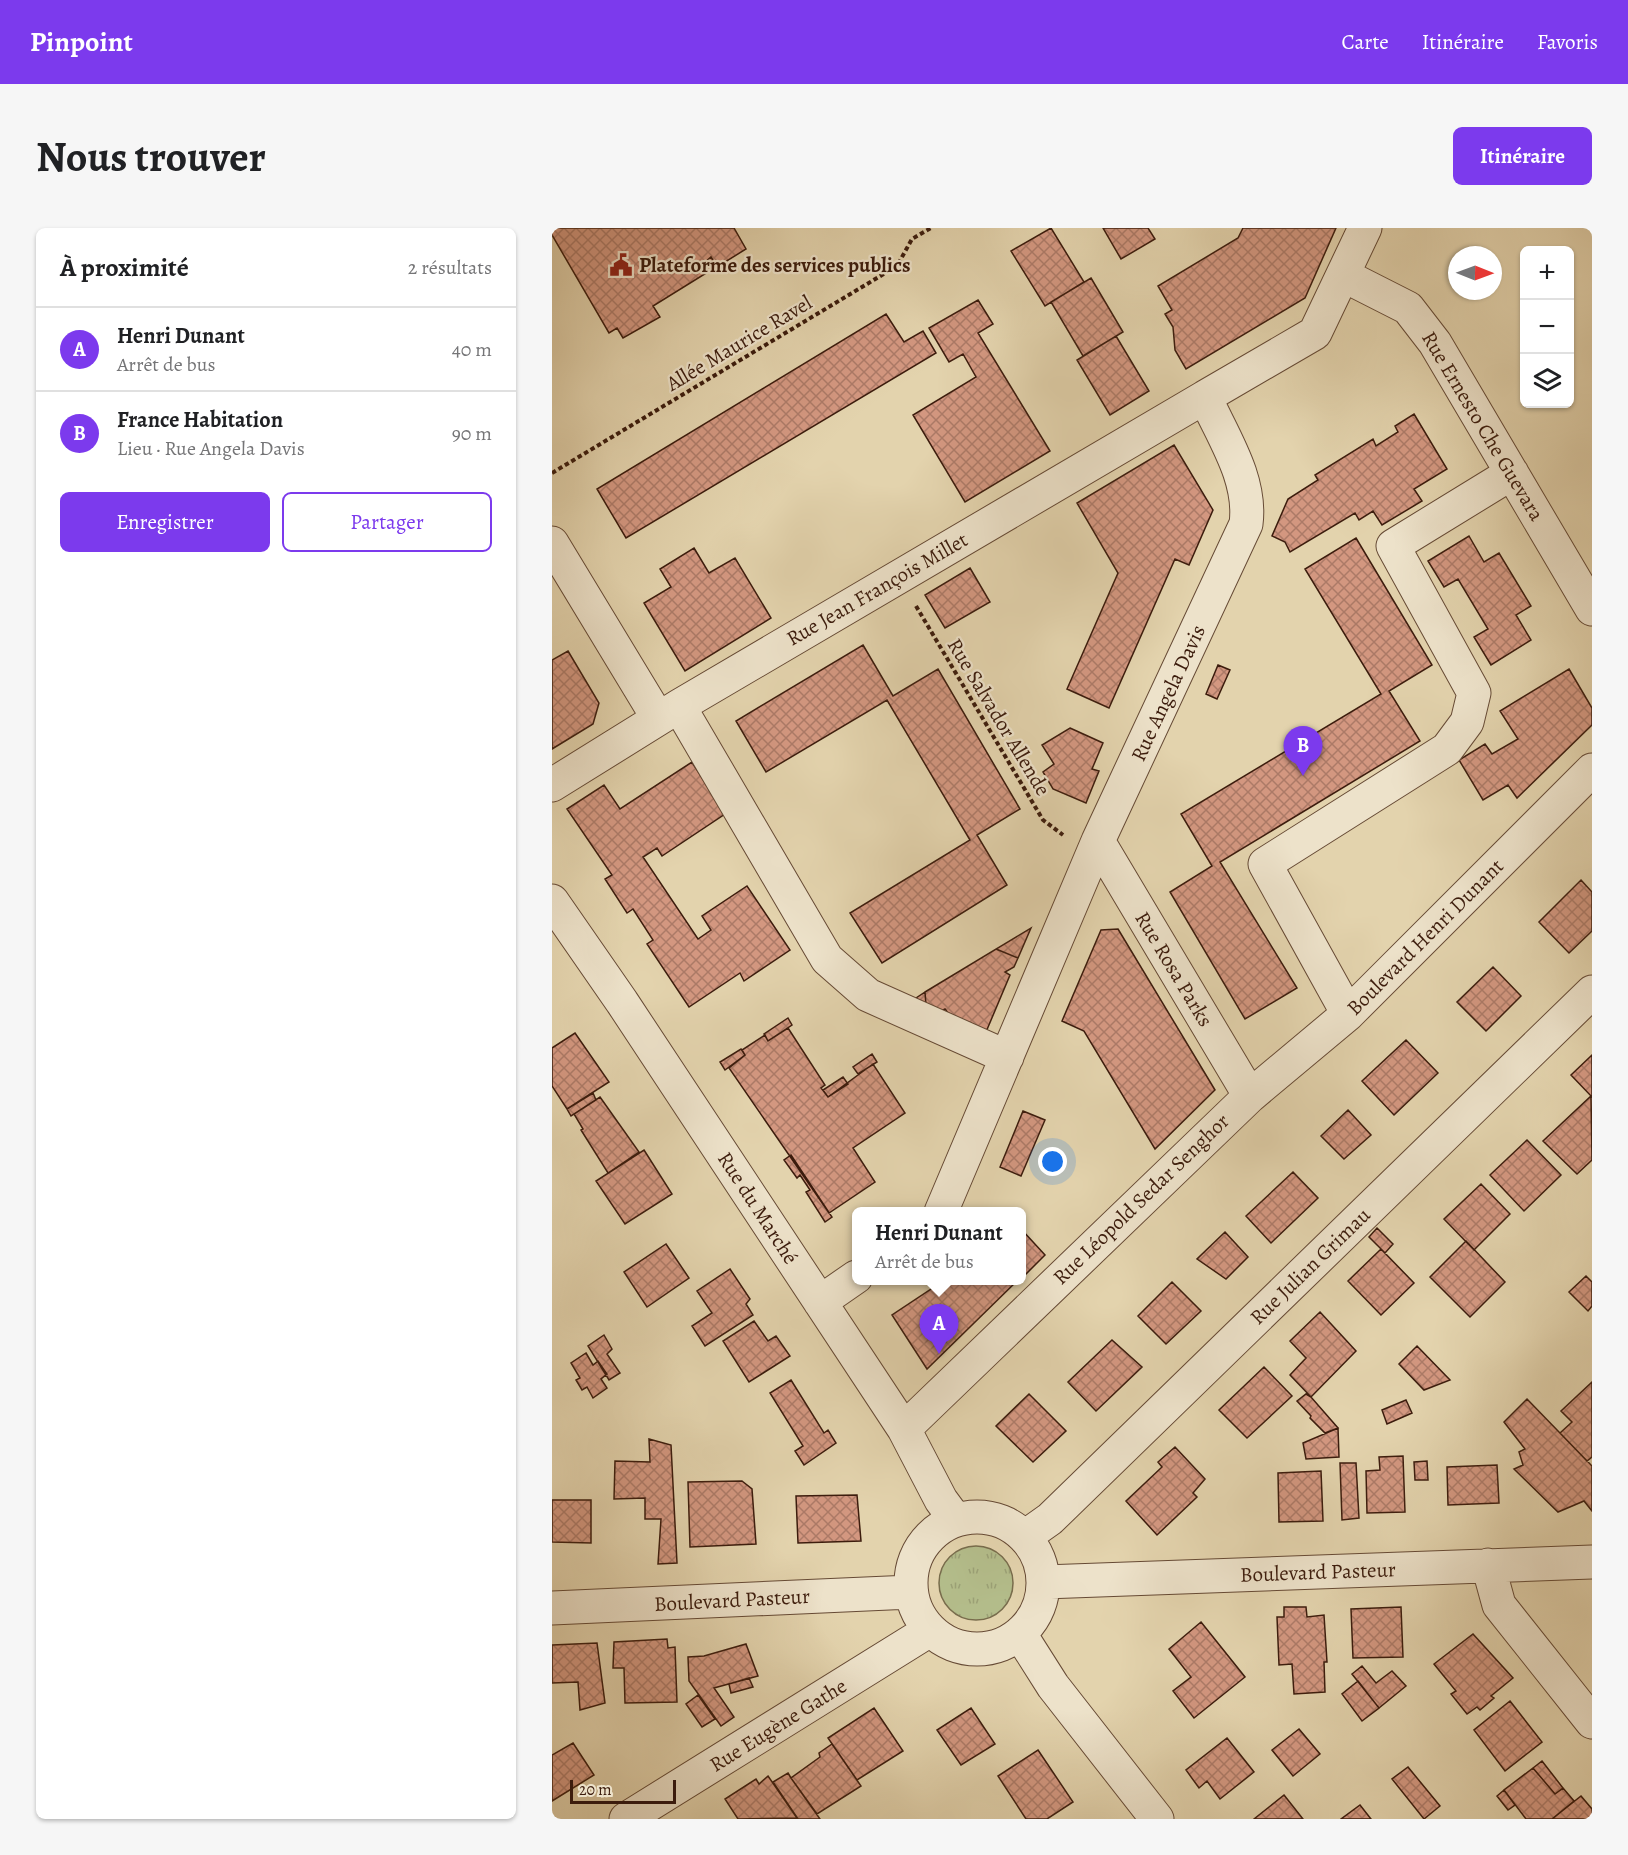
<!DOCTYPE html>
<html lang="fr">
<meta charset="utf-8">
<style>
:root{--surface:#fff;--page:#f6f6f6;--text:#202124;--muted:#757577;--line:#e0e0e0;--accent:#7c3aed}
body{margin:0;font-family:Alegreya,serif;background:var(--page);color:var(--text)}
.controls{position:absolute;right:18px;top:18px;display:grid;overflow:hidden;border-radius:9px;box-shadow:0 2px 4px #0004}
.controls button{width:54px;height:54px;display:grid;place-items:center;padding:0;border:0;border-bottom:2px solid var(--line);background:var(--surface);color:var(--text);font:30px sans-serif}
.compass{position:absolute;left:896px;top:18px;width:54px;height:54px;border-radius:50%;background:var(--surface);box-shadow:0 2px 4px #0004;rotate:91deg}
.scale{position:absolute;left:18px;bottom:15px;width:106px;box-sizing:border-box;padding-left:6px;border:3px solid #3c1c0d;border-top:0;font-size:16px;line-height:21px;white-space:nowrap;color:#3c1c0d;-webkit-text-stroke:4px #ede2ca;paint-order:stroke}
.you{position:absolute;left:501px;top:934px;width:21px;height:21px;margin:-15px;border:4px solid #fff;border-radius:50%;background:#1a73e8;box-shadow:0 0 0 9px #1a73e833}
.badge{display:grid;place-items:center;width:39px;height:39px;border-radius:50%;background:var(--accent);color:#fff;font-size:20px;font-weight:700}
.pin{position:absolute;translate:-50% -50px;filter:drop-shadow(0 2px 3px #0008)}
.pin::after{content:'';position:absolute;top:32px;width:21px;height:18px;background:inherit;clip-path:polygon(0 0,100% 0,50% 100%)}
.popup{position:absolute;left:300px;top:979px;width:174px;height:78px;box-sizing:border-box;display:grid;place-content:center;border-radius:9px;background:var(--surface);filter:drop-shadow(0 2px 4px #0005);font-size:20px;white-space:nowrap;color:var(--muted)}
.popup b{font-size:22px;color:var(--text)}
.popup::after{content:'';position:absolute;left:50%;top:100%;margin-left:-12px;border:12px solid transparent;border-top-color:var(--surface)}
.list{margin:0;padding:0;list-style:none}
h2{display:flex;justify-content:space-between;align-items:center;height:78px;margin:0;padding:0 24px;font-size:26px}
h2 small{font-size:20px;font-weight:400;color:var(--muted)}
.list li{display:grid;grid-template-columns:39px 1fr auto;gap:18px;align-items:center;box-sizing:border-box;height:84px;padding:0 24px;border-top:2px solid var(--line)}
.list b{display:block;font-size:22px;white-space:nowrap}
.list p{margin:0;font-size:20px;white-space:nowrap;color:var(--muted)}
.list em{font-size:20px;font-style:normal;color:var(--muted)}
.actions{display:flex;gap:12px;padding:18px 24px}
.actions a{flex:1;padding:14px 0;border:2px solid var(--accent);border-radius:9px;text-align:center;font-size:21px;color:var(--accent)}
.actions .main{background:var(--accent);color:#fff}
.icon{flex:none;width:33px;height:33px;fill:none;stroke:currentColor;stroke-width:2;stroke-linecap:round;stroke-linejoin:round}
.map{position:relative;flex:none;width:1040px;height:1591px;overflow:hidden;border-radius:9px}
header{display:flex;align-items:center;gap:36px;box-sizing:border-box;height:84px;padding:0 30px;background:var(--accent);color:#fff}
header strong{font-size:28px}
nav{display:flex;gap:33px;margin-inline-start:auto;font-size:21px}
.intro{display:flex;align-items:center;justify-content:space-between;box-sizing:border-box;height:144px;padding:0 36px}
h1{margin:0;font-size:42px}
.button{padding:15px 27px;border-radius:9px;background:var(--accent);color:#fff;font-size:21px;font-weight:700}
main{display:flex;gap:36px;padding:0 36px}
aside{flex:1;background:var(--surface);border-radius:9px;box-shadow:0 2px 4px #0004}
.map>svg:first-child{display:block}
.grass{fill:url(#grass-tufts);stroke:#786c4c;stroke-width:1.5}
.building{fill:url(#building-cross-hatch);stroke:#3c1c0d;stroke-width:1.5}
.lines{fill:none;stroke-linecap:round;stroke-linejoin:round}
.minor-casing{stroke:#664a35;stroke-width:35}
.path{stroke:#3c1c0d;stroke-width:4;stroke-dasharray:4.5 3;stroke-linecap:butt}
.minor{stroke:#ede2ca;stroke-width:33}
.labels{text-anchor:middle;dominant-baseline:central;stroke-width:4.5;stroke-linejoin:round;paint-order:stroke}
.poi-label{font-size:21px;font-weight:bold;fill:#3c1c0d;stroke:#ede2ca;text-anchor:start}
.street-label{font-size:21px;fill:#3c1c0d;stroke:#ede2ca}
</style>
<header>
<strong>Pinpoint</strong>
<nav><a>Carte</a><a>Itinéraire</a><a>Favoris</a></nav>
</header>
<div class="intro"><h1>Nous trouver</h1><a class="button">Itinéraire</a></div>
<main>
<aside>
<h2>À proximité<small>2 résultats</small></h2>
<ul class="list">
<li><span class="badge">A</span><div><b>Henri Dunant</b><p>Arrêt de bus</p></div><em>40 m</em></li>
<li><span class="badge">B</span><div><b>France Habitation</b><p>Lieu · Rue Angela Davis</p></div><em>90 m</em></li>
</ul>
<div class="actions"><a class="main">Enregistrer</a><a>Partager</a></div>
</aside>
<div class="map">
<svg width="1040" height="1591" viewBox="0 0 1040 1591">
<defs>
<pattern id="grass-tufts" width="24" height="20" patternUnits="userSpaceOnUse" patternTransform="scale(1.5)"><rect width="24" height="20" fill="#b3bc8a"/><path d="M3 7l-1-3M5 7V3M7 7l1-3M15 17l-1-3M17 17v-4M19 17l1-3" fill="none" stroke="#9ba176"/></pattern>
<pattern id="building-cross-hatch" width="8" height="8" patternUnits="userSpaceOnUse" patternTransform="scale(1.5)"><rect width="8" height="8" fill="#d39780"/><path d="M0 0l8 8M0 8l8-8" fill="none" stroke="#ac7a67"/></pattern>
</defs>
<rect width="100%" height="100%" fill="#e3d3ad"/>
<filter id="stains"><feTurbulence type="fractalNoise" baseFrequency=".00333" numOctaves="4"/><feColorMatrix values="0 0 0 0 .2 0 0 0 0 .09 0 0 0 0 .02 0 0 0 .5 -.17"/></filter>
<radialGradient id="worn" r=".72"><stop offset=".6" stop-color="#630" stop-opacity="0"/><stop offset="1" stop-color="#630" stop-opacity=".3"/></radialGradient>
<path class="grass" d="M387 1355a37 37 0 1 1 74 0a37 37 0 1 1-74 0Z"/>
<path class="building" d="M0,0H182L194,21L165,39L159,29L151,36L156,44L101,78L108,89L71,110L65,100L57,105L0,7Z
M499,0L532,54L493,78L459,23Z
M551,0H596L603,11L569,31Z
M691,0H784L753,70L634,141L623,122L621,99L613,86L620,82L606,58L686,10Z
M159,29L165,39L156,44L151,36Z
M539,50L571,104L531,128L499,74Z
M426,72L441,96L426,105L498,223L413,274L361,187L424,149L411,126L397,134L377,100Z
M334,86L352,114L371,103L384,125L74,310L45,261Z
M564,108L597,163L558,187L525,132Z
M862,186L895,241L862,261L870,273L830,297L821,283L807,292L803,285L738,324L733,314L720,308L736,271L766,252L763,247L821,211L824,218L846,204L843,198Z
M622,217L661,282L637,337L623,331L557,480L515,461L566,345L525,275Z
M917,308L932,334L947,325L979,378L964,387L979,412L939,437L922,409L936,401L906,351L892,359L876,333Z
M804,310L880,437L837,463L868,513L668,634L745,760L693,791L618,664L660,638L629,586L829,466L753,341Z
M142,320L157,345L183,330L219,390L133,443L92,375L119,359L108,341Z
M418,340L438,374L393,400L373,367Z
M311,417L341,468L386,441L468,581L425,607L455,657L330,735L298,685L418,612L335,472L214,544L184,493Z
M16,423L47,475L41,496L0,521V432Z
M666,437L678,442L665,471L654,466Z
M1017,441L1040,480V497L965,570L956,557L931,572L907,532L933,516L940,526L966,511L948,483Z
M518,500L551,515L540,541L547,543L534,575L501,561L491,544L502,536L490,517Z
M140,534L173,586L110,628L105,620L91,629L146,711L159,702L150,688L195,658L238,722L192,753L188,745L137,779L95,716L101,712L81,681L75,685L53,651L60,647L15,581L52,557L68,581Z
M1029,652L1040,664V703L1017,725L987,694Z
M479,700L466,730L444,721Z
M566,701L663,862L603,921L532,803L510,793L549,702Z
M444,721L466,730L462,739L453,744L458,747L434,804L396,785L393,781L389,783L374,777L373,764Z
M941,739L969,768L934,803L905,774Z
M373,764L374,777L361,772Z
M236,790L240,797L216,813L212,806Z
M236,800L273,857L269,860L276,869L321,836L353,885L301,920L323,954L277,985L177,840L193,827L190,822L213,807L216,813Z
M23,805L57,854L15,881L0,858V820Z
M854,812L886,845L842,887L810,853Z
M189,821L193,827L173,842L168,834Z
M320,826L325,834L306,846L301,839Z
M1040,827V869L1019,847Z
M291,849L296,856L276,869L271,862Z
M41,865L44,872L19,888L15,881Z
M1039,868L1040,932L1025,946L991,913Z
M48,869L87,924L56,945L29,902L31,901L22,886Z
M796,882L819,907L792,931L769,908Z
M471,883L493,892L469,948L448,939Z
M975,912L1009,947L972,983L938,947Z
M92,922L120,966L73,996L44,953Z
M239,927L280,989L273,994L254,964L258,962L248,947L245,950L232,932Z
M741,944L766,970L719,1015L694,988Z
M929,956L958,986L922,1022L892,991Z
M825,1000L841,1016L833,1025L817,1009Z
M470,1002L493,1027L470,1050Z
M673,1004L696,1029L674,1051L645,1031Z
M914,1013L953,1054L918,1089L878,1049Z
M114,1016L137,1050L95,1079L72,1044Z
M829,1021L862,1055L829,1087L796,1053Z
M178,1041L198,1071L194,1076L201,1087L153,1118L140,1098L160,1085L145,1063Z
M1034,1048L1040,1054V1078L1036,1083L1017,1064Z
M386,1052H466L375,1141L340,1087L388,1055Z
M620,1054L649,1083L614,1116L586,1088Z
M768,1084L804,1123L759,1169L738,1147L754,1130L738,1113Z
M202,1093L216,1113L224,1108L238,1128L197,1154L171,1113Z
M52,1107L60,1121L55,1126L68,1145L57,1152L36,1118Z
M560,1112L590,1139L544,1183L516,1154Z
M865,1118L898,1152L872,1162L847,1136Z
M34,1125L41,1137L46,1133L55,1146L49,1151L55,1160L41,1170L35,1159L30,1162L24,1152L28,1150L19,1135Z
M712,1139L740,1168L695,1210L667,1182Z
M239,1152L272,1205L276,1202L284,1215L252,1237L243,1223L251,1218L218,1165Z
M1040,1154V1229L1035,1233L1008,1205L1020,1194L1009,1183Z
M477,1166L514,1203L481,1234L444,1198Z
M754,1166L759,1169L786,1200L773,1205L758,1190L759,1188L745,1173Z
M975,1171L1040,1238V1283L1032,1273L1006,1284L962,1241L971,1237L967,1224L973,1221L952,1194Z
M854,1172L860,1185L835,1196L830,1182Z
M786,1200L787,1229L754,1231L751,1215Z
M97,1211L119,1217L125,1335L106,1336L109,1291H93V1270L62,1271L63,1233L98,1234Z
M623,1219L653,1251L641,1265L645,1269L605,1307L574,1273L610,1239L606,1234Z
M851,1228L853,1284L815,1285L814,1243L828,1242L827,1229Z
M875,1233L876,1252H863L862,1234Z
M788,1235H804L807,1290L790,1292Z
M945,1237L947,1275L896,1277L895,1239Z
M769,1243L771,1293L727,1294L726,1245Z
M190,1253L200,1261L204,1316L138,1319L136,1254Z
M305,1267L309,1313L246,1315L244,1268Z
M0,1272H39V1315L0,1314Z
M732,1379H754L755,1389L772,1387L775,1434H772L773,1464L742,1466L740,1436L727,1437L725,1389H732Z
M849,1379L851,1429L801,1430L799,1381Z
M649,1394L693,1449L642,1490L621,1463L639,1449L617,1421Z
M921,1406L961,1450L939,1468L942,1470L928,1482L925,1479L915,1486L899,1466L904,1463L882,1436Z
M115,1411L116,1420L123,1419L125,1474L73,1475L72,1440H61L62,1414Z
M45,1415L53,1475L28,1482L26,1454L0,1455V1417Z
M194,1416L206,1448L162,1460L182,1489L169,1498L137,1453L136,1429L152,1428Z
M810,1438L824,1455L840,1443L854,1458L827,1480L800,1446Z
M197,1450L201,1459L179,1465L177,1456Z
M806,1453L827,1480L810,1493L790,1466Z
M146,1467L163,1491L150,1499L134,1476Z
M958,1473L990,1514L953,1543L922,1502Z
M322,1480L351,1523L305,1552L276,1510Z
M419,1480L443,1516L409,1537L385,1502Z
M747,1501L768,1526L741,1548L720,1522Z
M675,1510L702,1544L668,1571L655,1553L647,1560L634,1542Z
M21,1515L42,1547L0,1573V1527Z
M280,1516L309,1558L265,1586L239,1550L268,1529L267,1525Z
M486,1522L521,1574L495,1591H474L446,1548Z
M990,1533L1011,1560L1003,1566L981,1540Z
M856,1539L888,1578L872,1591L840,1551Z
M981,1540L1003,1566L1011,1560L1022,1573L1000,1591H974L952,1562Z
M236,1545L239,1550L268,1591H246L221,1554Z
M216,1548L245,1590L186,1591L173,1571L204,1551L207,1556Z
M952,1562L963,1577L956,1582L945,1568Z
M732,1567L751,1591H702Z
M1029,1568L1040,1581V1591H1000Z
M808,1577L819,1591H789Z"/>
<g class="lines">
<g class="minor-casing">
<path id="minor" d="M791,47L856,80L883,115L1040,381
M0,315L106,490
M127,478L275,731L316,767L455,829
M0,557L127,478L653,169
M546,613L698,868
M0,673L70,774L352,1201L389,1272L403,1291
M796,786L713,636L895,521L915,494L922,465L841,318L960,245
M389,984L546,613L694,296C700,251 671,209 653,169L763,105L813,0
M268,1074L304,1049
M352,1201L698,868L796,786L1040,542
M359 1355a66 66 0 1 1 132 0a66 66 0 1 1-132 0Z
M474,1308L498,1291L1040,764
M936,1337L947,1377L1040,1494
M492,1354L1040,1334
M0,1380L359,1364
M468,1406L501,1458L605,1591
M74,1591L378,1402"/>
</g>
<path class="path" d="M0,245L345,38L360,11L379,0
M364,378L491,592L511,607"/>
<use href="#minor" class="minor"/>
</g>
<defs>
<g id="civic-bare" transform="scale(1.8)"><path d="M-.6-6.5H3V-4.5H.6V-3L4-1V1h2V6H-6V1h2V-1L-.6-3ZM-1.2 2.5V6h2.4V2.5Z" fill="#8f2418" stroke="#ede2ca" stroke-width="2.5" paint-order="stroke"/></g>
</defs>
<g fill-rule="evenodd">
<use href="#civic-bare" x="69" y="37"/>
</g>
<g class="labels">
<g class="poi-label">
<text x="87" y="37">Plateforme des services publics</text>
</g>
<g class="street-label">
<text transform="translate(187 115) rotate(-31)">Allée Maurice Ravel</text>
<text transform="translate(931 198) rotate(59)">Rue Ernesto Che Guevara</text>
<text transform="translate(325 361) rotate(-30)">Rue Jean François Millet</text>
<text transform="translate(616 465) rotate(-65)">Rue Angela Davis</text>
<text transform="translate(447 489) rotate(59)">Rue Salvador Allende</text>
<text transform="translate(873 709) rotate(-45)">Boulevard Henri Dunant</text>
<text transform="translate(622 741) rotate(59)">Rue Rosa Parks</text>
<text transform="translate(589 971) rotate(-44)">Rue Léopold Sedar Senghor</text>
<text transform="translate(206 980) rotate(57)">Rue du Marché</text>
<text transform="translate(758 1038) rotate(-44)">Rue Julian Grimau</text>
<text transform="translate(766 1344) rotate(-2)">Boulevard Pasteur</text>
<text transform="translate(180 1372) rotate(-3)">Boulevard Pasteur</text>
<text transform="translate(226 1497) rotate(-32)">Rue Eugène Gathe</text>
</g>
</g>
<rect width="100%" height="100%" filter="url(#stains)"/>
<rect width="100%" height="100%" fill="url(#worn)"/>
</svg>
<div class="controls">
<button>+</button>
<button>−</button>
<button><svg class="icon" aria-label="layers" viewBox="0 0 24 24"><path d="M12 4l9 5-9 5-9-5zM3 14l9 5 9-5"/></svg></button>
</div>
<svg class="compass" viewBox="-18 -18 36 36"><path d="M0-13l5 13h-10z" fill="#e53935"/><path d="M0 13l5-13h-10z" fill="#757577"/></svg>
<div class="scale">20 m</div>
<div class="you"></div>
<div class="pin badge" style="left:387px;top:1126px">A</div>
<div class="popup"><b>Henri Dunant</b>Arrêt de bus</div>
<div class="pin badge" style="left:751px;top:548px">B</div>
</div>
</main>
